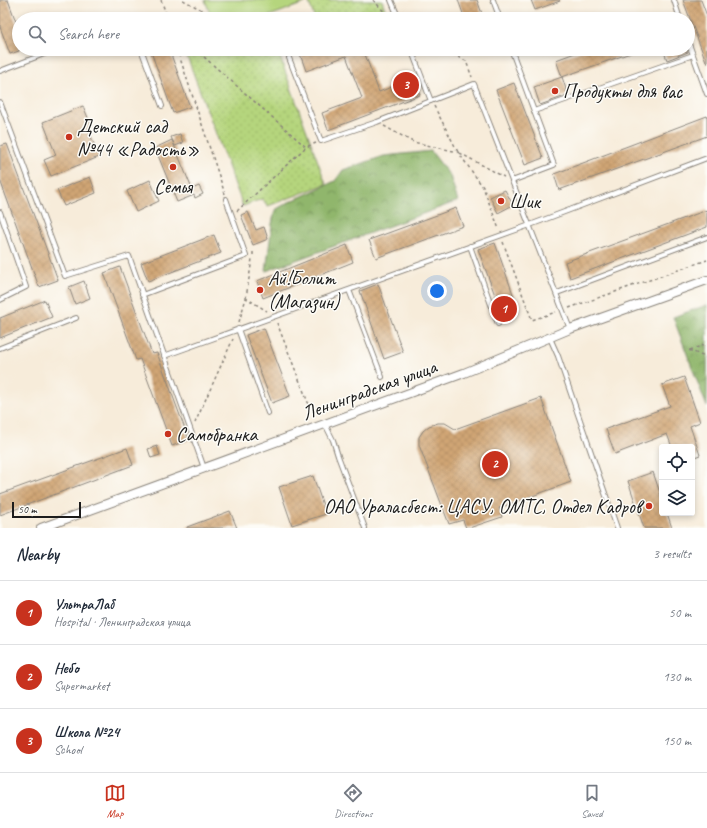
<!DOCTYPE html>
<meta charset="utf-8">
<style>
:root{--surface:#fff;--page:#f2f2f3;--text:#1f2937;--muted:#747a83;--line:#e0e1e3;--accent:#c8321e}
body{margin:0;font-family:Caveat,sans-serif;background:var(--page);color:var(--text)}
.controls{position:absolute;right:12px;bottom:12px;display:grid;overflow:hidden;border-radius:4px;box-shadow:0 2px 6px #0003}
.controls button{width:36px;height:36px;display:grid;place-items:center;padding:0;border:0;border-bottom:1px solid var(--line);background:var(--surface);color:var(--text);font:20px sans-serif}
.scale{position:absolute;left:12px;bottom:10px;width:69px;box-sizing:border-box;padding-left:4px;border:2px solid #1c1c1c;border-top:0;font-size:11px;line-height:14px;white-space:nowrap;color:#1c1c1c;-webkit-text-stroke:3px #fdfcf7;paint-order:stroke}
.you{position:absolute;left:437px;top:291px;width:14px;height:14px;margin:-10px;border:3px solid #fff;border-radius:50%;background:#1a73e8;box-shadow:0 0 0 6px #1a73e833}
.badge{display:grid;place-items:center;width:26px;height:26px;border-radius:50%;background:var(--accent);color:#fff;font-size:13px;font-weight:700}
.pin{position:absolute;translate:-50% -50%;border:2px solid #fff;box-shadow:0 1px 4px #0006}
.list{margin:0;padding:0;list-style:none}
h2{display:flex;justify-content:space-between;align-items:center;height:52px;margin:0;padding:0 16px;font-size:17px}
h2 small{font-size:13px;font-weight:400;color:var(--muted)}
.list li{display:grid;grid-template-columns:26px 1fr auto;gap:12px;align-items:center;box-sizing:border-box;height:64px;padding:0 16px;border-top:1px solid var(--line)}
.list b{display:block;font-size:15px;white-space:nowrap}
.list p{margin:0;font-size:13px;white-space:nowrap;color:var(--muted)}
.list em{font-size:13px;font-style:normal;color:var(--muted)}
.icon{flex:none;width:22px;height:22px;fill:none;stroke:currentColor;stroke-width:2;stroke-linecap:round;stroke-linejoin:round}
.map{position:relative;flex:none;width:707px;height:528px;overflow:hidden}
.search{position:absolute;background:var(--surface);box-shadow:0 2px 6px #0003;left:12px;right:12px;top:12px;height:44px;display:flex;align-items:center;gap:10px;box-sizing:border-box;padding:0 14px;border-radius:22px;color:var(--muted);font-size:15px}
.sheet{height:244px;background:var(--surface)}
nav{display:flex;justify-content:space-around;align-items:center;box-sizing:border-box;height:56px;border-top:1px solid var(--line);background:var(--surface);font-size:11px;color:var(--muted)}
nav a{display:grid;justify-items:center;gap:2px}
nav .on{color:var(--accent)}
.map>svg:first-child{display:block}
.grass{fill:url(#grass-dots);stroke:#68784c}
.forest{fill:url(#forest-crowns);stroke:#566944}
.park{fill:#b5d57d;stroke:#68784c}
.building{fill:url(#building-cross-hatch)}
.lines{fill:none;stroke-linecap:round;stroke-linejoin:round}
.lane-casing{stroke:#8a847b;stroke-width:6}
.street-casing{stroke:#8a847b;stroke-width:10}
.path{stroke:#8a847b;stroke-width:1.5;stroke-dasharray:3 3;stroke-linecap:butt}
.lane{stroke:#fff;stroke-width:4}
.street{stroke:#fff;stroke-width:8}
.poi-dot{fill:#c8321e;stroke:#fdfcf7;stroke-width:1.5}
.labels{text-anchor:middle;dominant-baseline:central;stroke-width:3;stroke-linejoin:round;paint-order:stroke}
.poi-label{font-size:20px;fill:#1c1c1c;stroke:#fdfcf7;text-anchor:start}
.street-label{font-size:20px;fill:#1c1c1c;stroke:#fdfcf7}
</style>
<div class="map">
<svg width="707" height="528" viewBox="0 0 707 528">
<defs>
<pattern id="grass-dots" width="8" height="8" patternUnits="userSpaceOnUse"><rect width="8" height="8" fill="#b5d57d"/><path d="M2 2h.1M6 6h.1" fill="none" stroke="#9bb66b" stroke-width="1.8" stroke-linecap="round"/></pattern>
<pattern id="forest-crowns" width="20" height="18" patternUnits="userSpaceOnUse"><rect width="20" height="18" fill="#90b66c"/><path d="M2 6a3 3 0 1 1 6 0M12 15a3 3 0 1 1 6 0" fill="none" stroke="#759358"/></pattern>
<pattern id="building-cross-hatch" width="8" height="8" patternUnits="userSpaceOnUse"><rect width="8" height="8" fill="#d0a574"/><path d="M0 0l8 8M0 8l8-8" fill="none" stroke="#b28d64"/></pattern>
</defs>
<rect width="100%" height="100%" fill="#fdfcf7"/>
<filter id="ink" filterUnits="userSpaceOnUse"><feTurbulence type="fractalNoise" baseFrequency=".025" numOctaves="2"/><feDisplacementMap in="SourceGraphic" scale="8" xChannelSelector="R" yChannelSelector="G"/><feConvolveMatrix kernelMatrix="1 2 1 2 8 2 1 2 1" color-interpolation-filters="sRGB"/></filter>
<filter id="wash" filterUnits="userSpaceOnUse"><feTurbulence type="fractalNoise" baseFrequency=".012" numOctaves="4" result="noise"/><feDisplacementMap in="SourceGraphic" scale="16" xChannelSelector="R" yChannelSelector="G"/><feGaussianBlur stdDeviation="0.9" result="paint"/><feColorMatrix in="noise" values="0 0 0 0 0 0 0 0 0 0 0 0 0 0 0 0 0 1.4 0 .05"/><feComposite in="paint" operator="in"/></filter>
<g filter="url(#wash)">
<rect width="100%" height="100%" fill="#f7ecda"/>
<path class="grass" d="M308,0H382L386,13L371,19H315Z
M189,49H277L326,184L268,206L262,199L243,206L185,51Z"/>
<path class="forest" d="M431,151L450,176L458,201L266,271L272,224L275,210L287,203L335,181L343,170L384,156Z
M707,305V407L673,317Z"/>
<path class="park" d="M205,0H304L305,3L261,19H212Z"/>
<g id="blocks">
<path class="building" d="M0,0H8L19,30V51L10,54L0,27Z
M458,0H477L484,19H465Z
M531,0H559L560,1L535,10Z
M683,0H701L707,16V64Z
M150,49H169L190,107L173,113Z
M314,49H363L379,92L414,78L420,95L328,130L322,113L362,98L346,56L306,71L300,54Z
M586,49H638L639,50L562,77L556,60Z
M663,49H687L688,52L667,60Z
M562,77L568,95L540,105L534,87Z
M514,83L543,158L525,165L496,90Z
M83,106L92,127L88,129L99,157L51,176L44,160L56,155L43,122Z
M707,116V136L559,190L554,174Z
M180,134L183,143L175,146L171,137Z
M172,140L192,189L199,186L203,194L195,198L194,195L177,202L155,148Z
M7,144L58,280L39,287L0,180V146Z
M90,177L96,193L64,206L57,190Z
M150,180L159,201L136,212L127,191Z
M505,190L513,205L498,213L490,197Z
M456,208L463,226L376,258L369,240Z
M707,210V227L570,278L565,262Z
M248,212L256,230L264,227L268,239L253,245L241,215Z
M214,235L221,253L148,281L141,263Z
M495,243L519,311L503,317L478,249Z
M347,245L353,262L263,298L257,281Z
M120,267L152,354L157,353L189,440L172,446L140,359L136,360L104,273Z
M84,281L90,298L75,304L69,287Z
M378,284L403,352L384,359L360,291Z
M45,300L52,317L0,338V318Z
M264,328L290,396L272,403L246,335Z
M684,377L700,422L690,426L700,455L692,458V447H672L667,434L615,454L606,429L670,406L662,385Z
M541,398L571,482L499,508L502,517L469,528H466L463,520L449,524L419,445V437L423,431L429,426L438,423H445L455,429Z
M157,446L160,455L151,458L148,449Z
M127,448L133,465L0,515V494Z
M653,472L662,499V513H667L672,528H644L628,481Z
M313,476L326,514L292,525L279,487Z
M230,511L237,528H187V527Z"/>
</g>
</g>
<g filter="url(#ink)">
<use href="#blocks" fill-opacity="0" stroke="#8a847b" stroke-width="1"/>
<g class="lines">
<g class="lane-casing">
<path id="lane" d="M391,0L399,19
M493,0L500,19
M674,0L680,19
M688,41L707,94
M141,49L162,106
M411,49L431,101
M511,49L554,165L512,181
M289,58L321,141L377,122L474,84L570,329
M0,71L57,49
M0,102L65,276L129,256L204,468
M534,111L693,55
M0,212L26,287L0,300
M470,246L498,324
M349,290L382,377
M557,293L707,237
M142,295L246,256L226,199
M238,329L268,413
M550,338L558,356L617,528
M0,348L76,318
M164,356L530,225L707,158
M325,424L333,440L338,456L365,528"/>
</g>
<g class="street-casing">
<path id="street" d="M41,528L464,373L570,329L707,280"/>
</g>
<path class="path" d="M161,0L168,19
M183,0L219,19
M373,0L391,19
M177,49L225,194
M195,49L306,147L316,143
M442,49L466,61L472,77
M434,106L458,152L504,177
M384,126L413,142L458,152L483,187L499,229
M237,211L306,147
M503,242L532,320L556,312
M253,255V249
M246,298L252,259
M569,308L707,260
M239,322L246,298L267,311
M277,323L309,405
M689,350L707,358
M690,350L707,344
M195,423L233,339"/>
<use href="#lane" class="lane"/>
<use href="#street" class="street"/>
</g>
</g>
<g class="poi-dot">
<circle cx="555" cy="91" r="4"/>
<circle cx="69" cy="137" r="4"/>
<circle cx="173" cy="167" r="4"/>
<circle cx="501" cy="201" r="4"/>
<circle cx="260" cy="290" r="4"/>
<circle cx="168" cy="434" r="4"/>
<circle cx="649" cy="506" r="4"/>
</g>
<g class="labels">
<g class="poi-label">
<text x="563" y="91">Продукты для вас</text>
<text x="77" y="126">Детский сад<tspan x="77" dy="23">№44 «Радость»</tspan></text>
<text x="173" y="186" text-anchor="middle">Семья</text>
<text x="509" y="201">Шик</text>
<text x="268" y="278">Ай!Болит<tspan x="268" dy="23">(Магазин)</tspan></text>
<text x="176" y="434">Самобранка</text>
<text x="641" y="506" text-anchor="end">ОАО Ураласбест: ЦАСУ, ОМТС, Отдел Кадров</text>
</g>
<g class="street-label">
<text transform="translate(369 390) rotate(-20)">Ленинградская улица</text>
</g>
</g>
</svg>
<div class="controls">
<button><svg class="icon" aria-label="locate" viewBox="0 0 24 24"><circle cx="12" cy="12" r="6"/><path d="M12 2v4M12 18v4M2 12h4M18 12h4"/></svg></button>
<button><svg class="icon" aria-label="layers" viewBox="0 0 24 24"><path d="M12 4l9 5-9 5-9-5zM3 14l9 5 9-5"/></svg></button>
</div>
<div class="scale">50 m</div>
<div class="you"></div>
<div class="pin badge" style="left:504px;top:309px">1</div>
<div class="pin badge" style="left:495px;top:464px">2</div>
<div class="pin badge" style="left:406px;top:85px">3</div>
<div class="search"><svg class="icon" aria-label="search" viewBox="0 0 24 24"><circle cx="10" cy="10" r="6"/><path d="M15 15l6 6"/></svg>Search here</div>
</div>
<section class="sheet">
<h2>Nearby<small>3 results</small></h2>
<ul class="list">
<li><span class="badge">1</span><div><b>УльтраЛаб</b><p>Hospital · Ленинградская улица</p></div><em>50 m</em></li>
<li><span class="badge">2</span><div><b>Небо</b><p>Supermarket</p></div><em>130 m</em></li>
<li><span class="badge">3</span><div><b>Школа №24</b><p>School</p></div><em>150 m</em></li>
</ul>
</section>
<nav>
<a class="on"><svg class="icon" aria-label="map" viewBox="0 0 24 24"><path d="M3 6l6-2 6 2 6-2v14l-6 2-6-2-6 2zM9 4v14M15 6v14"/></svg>Map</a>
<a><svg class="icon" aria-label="directions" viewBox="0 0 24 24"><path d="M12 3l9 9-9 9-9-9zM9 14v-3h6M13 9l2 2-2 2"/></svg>Directions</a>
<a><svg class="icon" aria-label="saved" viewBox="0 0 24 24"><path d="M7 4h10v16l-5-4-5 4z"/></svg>Saved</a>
</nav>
